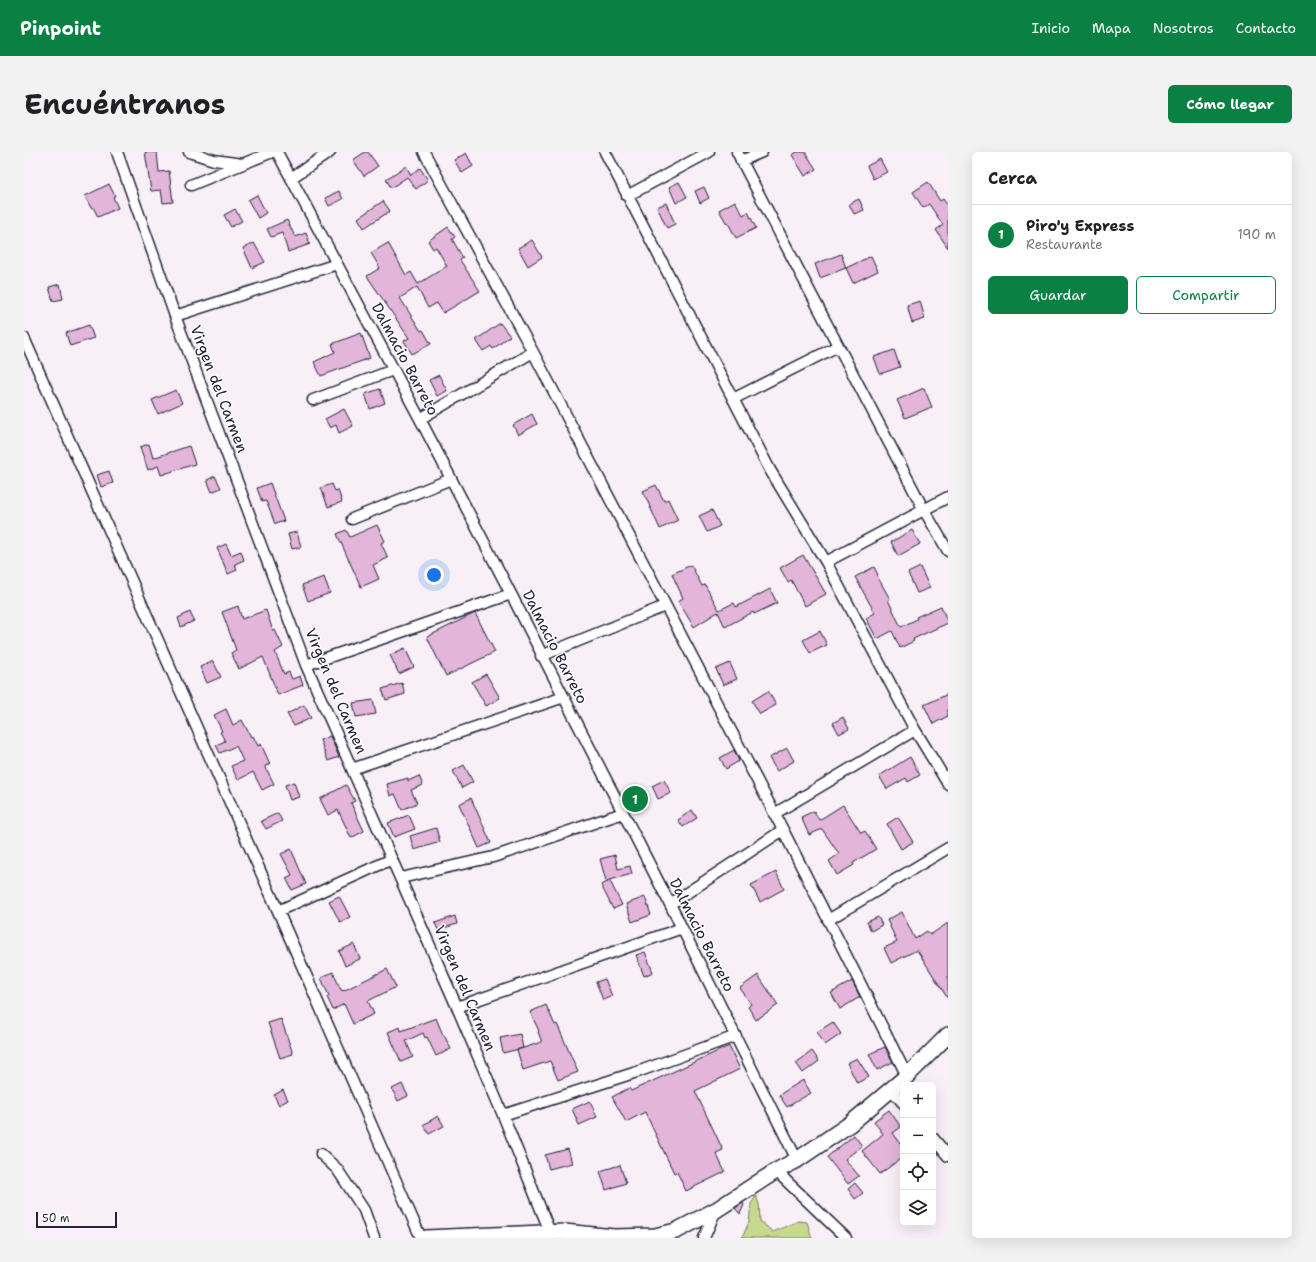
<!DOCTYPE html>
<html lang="es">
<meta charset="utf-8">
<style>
:root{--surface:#fff;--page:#f2f2f2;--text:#202124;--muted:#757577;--line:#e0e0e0;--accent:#0b8043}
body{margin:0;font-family:"Shantell Sans",sans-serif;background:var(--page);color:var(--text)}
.controls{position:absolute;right:12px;bottom:12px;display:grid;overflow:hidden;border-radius:6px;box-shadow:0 4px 16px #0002}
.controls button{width:36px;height:36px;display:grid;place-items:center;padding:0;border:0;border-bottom:1px solid var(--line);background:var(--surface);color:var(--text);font:20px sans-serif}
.scale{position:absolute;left:12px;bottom:10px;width:81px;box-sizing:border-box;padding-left:4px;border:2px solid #22223b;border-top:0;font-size:11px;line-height:14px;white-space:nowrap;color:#22223b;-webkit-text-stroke:3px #fff;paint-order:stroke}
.you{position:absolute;left:410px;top:423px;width:14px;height:14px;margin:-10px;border:3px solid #fff;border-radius:50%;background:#1a73e8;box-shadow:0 0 0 6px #1a73e833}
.badge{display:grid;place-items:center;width:26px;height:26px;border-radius:50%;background:var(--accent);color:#fff;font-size:13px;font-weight:700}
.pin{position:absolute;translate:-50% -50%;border:2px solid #fff;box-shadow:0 1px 4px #0006}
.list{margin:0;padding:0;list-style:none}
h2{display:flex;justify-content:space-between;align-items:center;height:52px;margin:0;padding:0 16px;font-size:17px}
h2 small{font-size:13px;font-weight:400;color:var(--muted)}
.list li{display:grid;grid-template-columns:26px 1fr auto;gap:12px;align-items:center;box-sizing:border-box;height:60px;padding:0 16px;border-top:1px solid var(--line)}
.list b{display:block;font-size:15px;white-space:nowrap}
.list p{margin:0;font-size:13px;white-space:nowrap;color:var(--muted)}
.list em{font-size:13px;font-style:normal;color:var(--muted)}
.actions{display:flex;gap:8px;padding:12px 16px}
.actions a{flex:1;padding:9px 0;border:1px solid var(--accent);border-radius:6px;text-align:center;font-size:14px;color:var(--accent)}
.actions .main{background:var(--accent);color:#fff}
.icon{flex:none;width:22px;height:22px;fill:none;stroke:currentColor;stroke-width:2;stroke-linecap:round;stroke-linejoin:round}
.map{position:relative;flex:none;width:924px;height:1086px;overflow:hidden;border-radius:6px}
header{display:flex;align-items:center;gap:24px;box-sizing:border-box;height:56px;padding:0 20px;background:var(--accent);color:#fff}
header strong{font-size:19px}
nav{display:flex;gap:22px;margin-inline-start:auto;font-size:14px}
.intro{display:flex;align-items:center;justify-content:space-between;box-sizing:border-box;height:96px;padding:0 24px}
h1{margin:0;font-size:28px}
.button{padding:10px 18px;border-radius:6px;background:var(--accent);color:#fff;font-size:14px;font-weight:700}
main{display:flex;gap:24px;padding:0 24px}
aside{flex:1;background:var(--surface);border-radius:6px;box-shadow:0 4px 16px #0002}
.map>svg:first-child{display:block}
.green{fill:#c8d98e;stroke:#757e64}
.building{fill:#e2b5d9;stroke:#22223b}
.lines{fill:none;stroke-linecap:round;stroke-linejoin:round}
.street-casing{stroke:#22223b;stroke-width:13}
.secondary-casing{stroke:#22223b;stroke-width:18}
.street{stroke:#fff;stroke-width:10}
.secondary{stroke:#fff;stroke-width:15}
.labels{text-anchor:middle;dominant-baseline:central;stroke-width:3;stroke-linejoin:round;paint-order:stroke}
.street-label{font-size:15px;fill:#22223b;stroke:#fff}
</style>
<header>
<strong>Pinpoint</strong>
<nav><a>Inicio</a><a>Mapa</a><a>Nosotros</a><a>Contacto</a></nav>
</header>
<div class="intro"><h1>Encuéntranos</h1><a class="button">Cómo llegar</a></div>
<main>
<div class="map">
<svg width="924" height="1086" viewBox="0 0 924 1086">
<rect width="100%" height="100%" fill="#f9f0f7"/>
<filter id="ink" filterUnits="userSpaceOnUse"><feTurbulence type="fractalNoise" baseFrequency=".025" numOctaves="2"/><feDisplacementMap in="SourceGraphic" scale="8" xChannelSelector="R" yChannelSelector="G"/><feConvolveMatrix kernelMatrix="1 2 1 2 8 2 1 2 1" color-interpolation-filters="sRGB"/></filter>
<g filter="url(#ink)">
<path class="green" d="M732,1044L735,1052L736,1069L749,1080L774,1069L783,1070L788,1086H718L725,1070L727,1052Z"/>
<path class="building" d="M121,0H133L135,20L145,19L149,50L139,51L137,38L127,39Z
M341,0H344L354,14L340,24L329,8Z
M773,0H781L792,17L781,24L768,3Z
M442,1L449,14L438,21L430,8Z
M856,7L863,20L849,27L843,14Z
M382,14L387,23L396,16L404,28L392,37L383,25L367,36L362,27Z
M655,30L663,45L652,51L645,35Z
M904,30L916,49L919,47L924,54V96L912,78L919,73L905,52L899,56L889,40Z
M85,32L91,44L89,45L94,56L74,65L69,55L67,56L61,44Z
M680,35L685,46L676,51L671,39Z
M315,39L319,47L305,54L301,46Z
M233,43L242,61L234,66L224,48Z
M835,47L840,58L830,62L825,52Z
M359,49L366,59L340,76L334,66Z
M711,49L719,63L724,60L732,76L712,86L704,71L703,72L695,58Z
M642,51L651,72L643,76L633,55Z
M211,57L218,69L207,75L200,63Z
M263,68L271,85L282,81L286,92L264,100L258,81L247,85L243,77Z
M424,75L431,85L428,87L439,106L436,108L456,139L419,161L413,151L404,156L393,135L376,146L397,179L399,178L407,192L388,202L380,189L385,186L343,124L356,116L347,101L364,91L382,123L387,120L394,132L423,114L412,95L409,97L404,89Z
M508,88L518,105L504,114L494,96Z
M230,91L241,110L228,116L219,96Z
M817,102L822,116L796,126L791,112Z
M847,104L854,119L829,131L822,116Z
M36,132L39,147L29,149L25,135Z
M896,149L901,167L888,171L883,153Z
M476,171L486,184L469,197L467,194L459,199L452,188Z
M65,173L70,186L46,194L42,181Z
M337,181L346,206L297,224L290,210L311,200L308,192Z
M870,198L876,215L856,222L850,205Z
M415,223L423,239L413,244L405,228Z
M900,236L908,255L881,266L873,248Z
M356,237L361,251L346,257L341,242Z
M152,238L158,251L134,262L128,248Z
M320,257L329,274L315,281L312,273L306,276L301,267Z
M508,262L513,272L494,283L489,273Z
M125,292L129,306L165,294L171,312L137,323L134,314L124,318L116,295Z
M85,319L89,331L77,335L73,323Z
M191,324L197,336L188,340L183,328Z
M246,331L260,369L251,372L242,349L238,350L233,336Z
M308,332L311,339L314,338L318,350L304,355L297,336Z
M632,333L640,349L644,347L654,368L636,377L619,339Z
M688,358L696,374L683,380L675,364Z
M353,373L361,389L357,391L364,406L349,413L355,427L337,435L313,382L322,378L326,385Z
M888,378L896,392L874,404L867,390Z
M273,380L277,395L268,397L264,382Z
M202,392L207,403L217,399L220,408L211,412L213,418L204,422L193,396Z
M779,403L802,442L781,454L767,428L764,430L756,416Z
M667,413L678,434L681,433L695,458L710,451L712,455L746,437L753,451L730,462L729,460L701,475L694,460L670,475L654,449L659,446L648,422Z
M850,415L854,423L853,424L866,447L864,448L877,475L893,467L892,465L917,454L924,471L889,487L890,489L876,496L868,479L853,487L842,466L851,461L831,425Z
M896,415L906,436L893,441L884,421Z
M300,425L306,441L284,449L278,433Z
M214,454L218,467L242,458L249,479L251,478L259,495L251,500L260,522L265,520L268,527L276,524L279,533L254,543L239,505L215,517L207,501L212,498L198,460Z
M166,460L170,469L157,475L154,466Z
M451,461L471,500L422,524L403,485Z
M796,479L803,493L786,501L779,488Z
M381,496L390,515L375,522L366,503Z
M189,509L197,525L183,531L176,515Z
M706,511L713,527L699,533L692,517Z
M462,522L476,546L462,554L448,530Z
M378,531L381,542L362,548L358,537Z
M744,539L752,553L736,562L728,549Z
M924,542V564L909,572L900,553Z
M349,548L352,562L332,565L329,551Z
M280,553L287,566L270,574L263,562Z
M202,557L209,573L218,568L227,585L229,584L234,594L237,592L246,612L241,614L250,632L238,638L229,620L214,628L207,614L219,609L212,594L196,601L192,593L201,589L196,580L198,579L190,563Z
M819,565L825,577L815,582L809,571Z
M306,584L315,605L304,609L296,588Z
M763,596L770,609L753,619L745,606Z
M710,598L715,609L702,617L696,606Z
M886,605L896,623L884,630L882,626L863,637L855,624Z
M440,613L449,630L438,636L429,619Z
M395,624L399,633L387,638L393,651L378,658L371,642L366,644L363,632L384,626V629Z
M640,628L647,641L634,647L628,634Z
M270,630L275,645L266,648L261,633Z
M322,633L331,649L327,651L340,679L327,686L314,658L304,663L296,647Z
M447,646L467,691L455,696L435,652Z
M819,653L837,681L841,679L852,697L829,711L830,713L813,723L805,709L815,702L798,677L785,683L777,665L790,659L795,668Z
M668,658L673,666L659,675L654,668Z
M254,661L258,669L242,677L237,669Z
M385,663L391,677L370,685L364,671Z
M874,665L889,690L877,697L863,672Z
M412,676L416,690L390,698L386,684Z
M267,697L282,732L268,738L262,726L268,723L257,702Z
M591,703L594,717L606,714L608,722L582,729L576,707Z
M752,720L760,737L736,750L727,733Z
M586,729L598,753L589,757L577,733Z
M315,744L326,765L316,770L305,749Z
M621,745L627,763L608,770L602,752Z
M878,760L891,787L903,779L906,783L924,771V847L893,798L867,811L860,796L873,790L863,768Z
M431,764L433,772L414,778L411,771Z
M854,765L858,773L847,779L843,770Z
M330,792L336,807L321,814L315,799Z
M621,800L629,820L620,824L612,803Z
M363,817L372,835L344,849L350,862L329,872L320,852L309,858L303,845L305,844L297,826L309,820L317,838H318L319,839Z
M734,823L754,853L732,868L724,855L727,852L716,836Z
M581,827L588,844L579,848L572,830Z
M828,829L836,845L816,857L807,841Z
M522,853L531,873L533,872L554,920L534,928L526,909L499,918L493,898L518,890L514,880L515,879L506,860Z
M412,866L419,883H420L427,897L412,904L403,885L401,886L399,881L382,889L389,905L377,910L364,880L376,875L377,879Z
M257,867L269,902L256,906L244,871Z
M809,870L817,882L801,893L793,880Z
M496,882L499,896L479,901L476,886Z
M705,894L716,917L671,939L699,998L692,1001L701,1020L662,1039L653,1020L650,1021L621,960L602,970L588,945L605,936L607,939Z
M861,895L869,910L853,918L845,902Z
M788,899L795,909L779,921L772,911Z
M833,906L845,925L833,931L823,911Z
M779,928L787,941L763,955L755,943Z
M378,932L384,944L374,949L368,937Z
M259,938L264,948L255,953L250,943Z
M566,949L573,965L555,973L548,957Z
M865,958L877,975L869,981L879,995V1005L856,1022L838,999L859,982L850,969Z
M414,964L420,974L405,982L399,973Z
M830,983L838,994L821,1007L835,1024L824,1032L803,1005Z
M544,997L548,1011L525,1017L521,1003Z
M596,1013L602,1031L582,1038L576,1019Z
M831,1031L839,1041L831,1047L824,1037Z
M719,1051L720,1053L716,1062L711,1056Z"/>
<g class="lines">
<g class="street-casing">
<path id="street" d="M93,0L151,164L282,513L433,855L479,963L526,1080
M165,0L190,8L218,12
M253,0L396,267L487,442L652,764L773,1008
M400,0L509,200L759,678L883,924
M581,0L746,318L802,410L891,578L924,632
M713,0L900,358L924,399
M717,9L738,0
M267,26L306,0
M167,33L248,0
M603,44L685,0
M151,164L313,112
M0,186L254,759L397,1086
M709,247L814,194
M289,248L369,218
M396,267L509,200
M328,367L427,327
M802,410L924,345
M517,504L641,454
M282,513L487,442
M328,617L540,545
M750,662L891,578
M377,726L469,705L599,661
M646,752L759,678
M254,759L368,707
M804,768L924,696
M433,855L658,776
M867,937L879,951
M479,963L616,919L712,884
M909,986L924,1004
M297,1002L313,1017L340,1058L350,1086
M752,1019L822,1086
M680,1086L692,1058"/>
</g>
<g class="secondary-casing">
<path id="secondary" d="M402,1086L540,1080L590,1085L631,1084L652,1079L692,1058L752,1019L773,1008L826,972L883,924L924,883"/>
</g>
<use href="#street" class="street"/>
<use href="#secondary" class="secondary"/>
</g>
</g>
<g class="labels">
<g class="street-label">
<text transform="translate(381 207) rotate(62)">Dalmacio Barreto</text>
<text transform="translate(195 237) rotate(69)">Virgen del Carmen</text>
<text transform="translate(531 495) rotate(63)">Dalmacio Barreto</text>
<text transform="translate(312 539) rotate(67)">Virgen del Carmen</text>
<text transform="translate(678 783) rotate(63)">Dalmacio Barreto</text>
<text transform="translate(441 836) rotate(67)">Virgen del Carmen</text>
</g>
</g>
</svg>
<div class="controls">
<button>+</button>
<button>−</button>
<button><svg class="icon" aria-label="locate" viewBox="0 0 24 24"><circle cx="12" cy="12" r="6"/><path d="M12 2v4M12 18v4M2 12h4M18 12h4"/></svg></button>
<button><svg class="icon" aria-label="layers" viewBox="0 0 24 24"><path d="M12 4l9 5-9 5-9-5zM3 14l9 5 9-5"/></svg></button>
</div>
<div class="scale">50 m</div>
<div class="you"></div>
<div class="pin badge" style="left:611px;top:647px">1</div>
</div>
<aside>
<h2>Cerca<small></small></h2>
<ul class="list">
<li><span class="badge">1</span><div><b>Piro'y Express</b><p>Restaurante</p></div><em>190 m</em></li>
</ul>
<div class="actions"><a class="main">Guardar</a><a>Compartir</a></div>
</aside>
</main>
